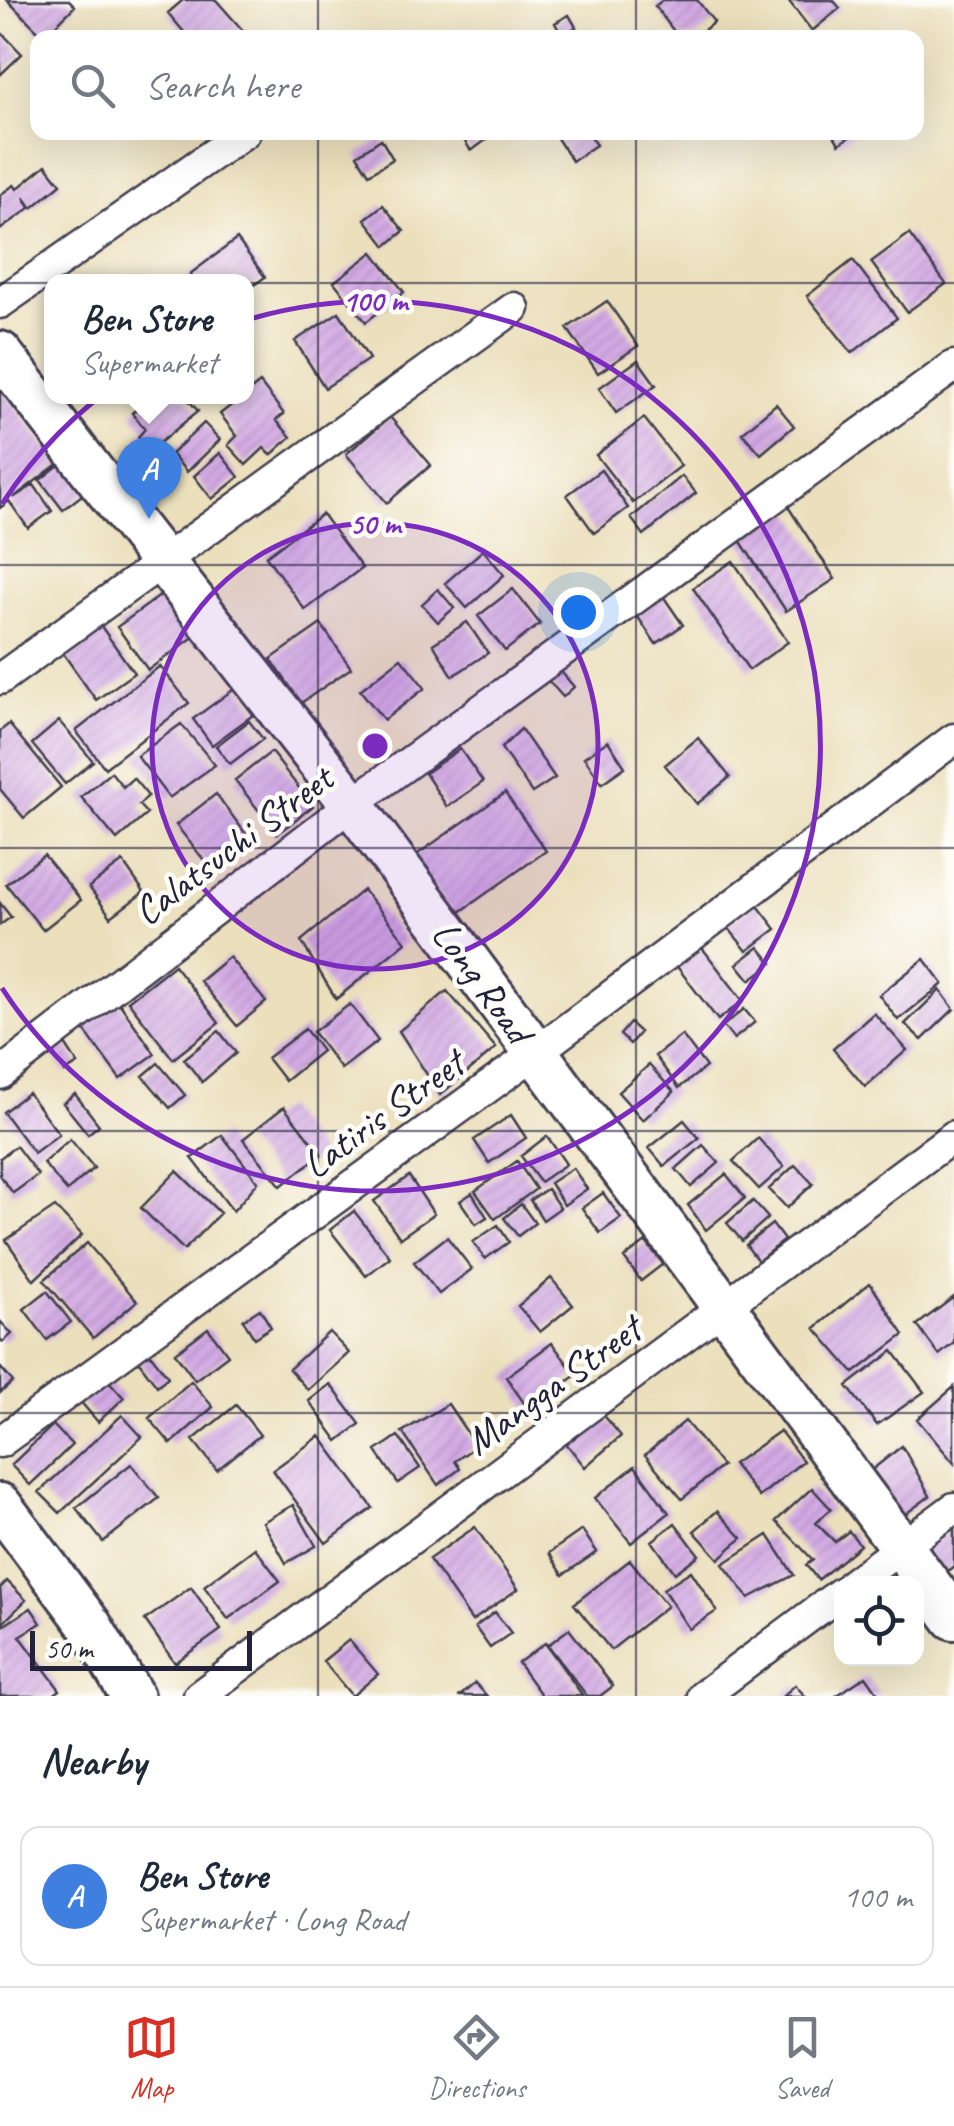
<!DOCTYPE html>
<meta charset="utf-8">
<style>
:root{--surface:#fff;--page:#f2f2f3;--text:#1f2937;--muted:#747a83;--line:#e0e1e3;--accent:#d93025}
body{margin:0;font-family:Caveat,sans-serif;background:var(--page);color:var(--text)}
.controls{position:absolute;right:30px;bottom:30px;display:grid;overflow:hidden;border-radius:20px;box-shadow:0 10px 40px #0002}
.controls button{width:90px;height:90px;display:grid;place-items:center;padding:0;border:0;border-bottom:2px solid var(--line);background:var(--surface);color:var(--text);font:50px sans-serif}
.scale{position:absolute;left:30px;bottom:25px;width:222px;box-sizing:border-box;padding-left:10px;border:5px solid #22223b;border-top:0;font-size:28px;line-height:35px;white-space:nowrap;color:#22223b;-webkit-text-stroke:8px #fdfcf7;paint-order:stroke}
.you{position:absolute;left:578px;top:612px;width:35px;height:35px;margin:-25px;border:8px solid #fff;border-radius:50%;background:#1a73e8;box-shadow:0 0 0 15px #1a73e833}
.badge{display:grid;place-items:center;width:65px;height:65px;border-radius:50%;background:var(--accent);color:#fff;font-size:32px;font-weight:700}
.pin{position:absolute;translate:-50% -82px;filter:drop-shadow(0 2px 5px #0008)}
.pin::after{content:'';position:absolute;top:52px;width:35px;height:30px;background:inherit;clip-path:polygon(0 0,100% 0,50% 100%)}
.popup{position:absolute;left:44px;top:274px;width:210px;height:130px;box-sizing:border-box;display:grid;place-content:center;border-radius:20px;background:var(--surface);filter:drop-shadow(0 2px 8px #0005);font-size:32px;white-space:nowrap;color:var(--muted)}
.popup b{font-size:38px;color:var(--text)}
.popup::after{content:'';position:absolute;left:50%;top:100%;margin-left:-20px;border:20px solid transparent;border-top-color:var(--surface)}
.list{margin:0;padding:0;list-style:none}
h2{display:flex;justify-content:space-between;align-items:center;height:130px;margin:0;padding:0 40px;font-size:42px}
h2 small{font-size:32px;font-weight:400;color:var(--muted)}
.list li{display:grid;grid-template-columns:65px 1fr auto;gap:30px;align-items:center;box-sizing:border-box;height:140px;margin:0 20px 20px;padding:0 20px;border:2px solid var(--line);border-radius:20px}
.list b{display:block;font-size:38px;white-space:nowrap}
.list p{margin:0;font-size:32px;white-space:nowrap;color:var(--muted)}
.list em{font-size:32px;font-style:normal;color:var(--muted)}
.icon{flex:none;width:55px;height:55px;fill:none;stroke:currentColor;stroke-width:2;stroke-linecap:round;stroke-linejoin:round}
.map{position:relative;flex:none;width:954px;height:1696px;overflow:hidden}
.search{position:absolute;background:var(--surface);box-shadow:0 10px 40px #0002;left:30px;right:30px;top:30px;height:110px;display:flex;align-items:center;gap:25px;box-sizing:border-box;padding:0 35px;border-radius:20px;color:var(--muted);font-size:38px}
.sheet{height:290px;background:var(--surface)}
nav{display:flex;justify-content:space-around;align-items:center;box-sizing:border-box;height:140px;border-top:2px solid var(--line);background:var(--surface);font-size:28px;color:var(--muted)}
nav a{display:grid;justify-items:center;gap:5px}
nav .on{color:var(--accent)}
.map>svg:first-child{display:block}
.building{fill:url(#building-hatch)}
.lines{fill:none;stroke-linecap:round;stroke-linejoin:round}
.street-casing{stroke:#403e4e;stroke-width:35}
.secondary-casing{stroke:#403e4e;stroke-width:48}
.street{stroke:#fff;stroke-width:30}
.secondary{stroke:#fff;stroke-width:42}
.grid{fill:none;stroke:#22223b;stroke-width:2.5;stroke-opacity:0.55}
.ring{fill:none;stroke:#7b2cbf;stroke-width:5}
.labels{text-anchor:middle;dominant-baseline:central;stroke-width:9;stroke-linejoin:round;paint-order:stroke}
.street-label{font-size:40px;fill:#22223b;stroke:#fdfcf7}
.centre{fill:#7b2cbf;stroke:#fdfcf7;stroke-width:5}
.ring-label{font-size:30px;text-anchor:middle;font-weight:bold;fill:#7b2cbf;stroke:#fdfcf7;stroke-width:9;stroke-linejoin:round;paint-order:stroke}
</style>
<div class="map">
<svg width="954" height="1696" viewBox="0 0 954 1696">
<defs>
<pattern id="building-hatch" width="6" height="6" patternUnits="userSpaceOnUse" patternTransform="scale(2.5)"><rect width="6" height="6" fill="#d3aae4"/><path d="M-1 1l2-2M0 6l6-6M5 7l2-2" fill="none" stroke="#b592c4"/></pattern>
</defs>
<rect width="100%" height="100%" fill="#fdfcf7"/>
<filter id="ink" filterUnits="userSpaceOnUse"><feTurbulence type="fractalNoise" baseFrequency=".01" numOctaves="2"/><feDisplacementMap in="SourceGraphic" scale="20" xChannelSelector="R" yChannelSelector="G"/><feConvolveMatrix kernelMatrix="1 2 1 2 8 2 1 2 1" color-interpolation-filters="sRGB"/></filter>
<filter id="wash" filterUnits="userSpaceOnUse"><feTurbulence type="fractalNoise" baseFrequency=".0048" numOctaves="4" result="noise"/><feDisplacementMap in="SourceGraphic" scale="40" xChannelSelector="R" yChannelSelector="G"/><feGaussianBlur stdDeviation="2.25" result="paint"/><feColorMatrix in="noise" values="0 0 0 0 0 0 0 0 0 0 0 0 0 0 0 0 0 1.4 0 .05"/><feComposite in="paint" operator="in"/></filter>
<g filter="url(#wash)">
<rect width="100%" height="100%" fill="#ebdfbc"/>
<g id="blocks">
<path class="building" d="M7,0H69L75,6L44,37Z
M183,0H216L246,34L242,38H189L168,13Z
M663,0H697L714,22L694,38H679L655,6Z
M788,0H833L840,8L812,31Z
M569,15L576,27L562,36L555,23Z
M0,31L22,54L0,75Z
M459,132H497L471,151Z
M553,132H587L596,145L572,161Z
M832,132H857L839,144Z
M381,139L393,159L369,174L357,155Z
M46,165L61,184L32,208L24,197L30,208L0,230V195L14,185L17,189Z
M383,205L404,231L386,246L365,219Z
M909,234L946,284L907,312L871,262Z
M237,239L265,277L246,291V282H195L190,274Z
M373,252L404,292L366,322L334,282Z
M853,260L897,318L852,353L807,296Z
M607,301L638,346L598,373L567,328Z
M339,312L369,359L325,388L295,341Z
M638,360L656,385L616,413L599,388Z
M260,383L284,414L276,420L291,437L271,455L264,448L246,465L228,445L237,436L220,414Z
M0,386L59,463L13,498L34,485L52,511L28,528L9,501L0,508Z
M151,396H185L198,411L151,450L138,437L145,429L132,413Z
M776,404L794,426L761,454L742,433Z
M390,417L431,465L387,503L346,454Z
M644,418L681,466L633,503L596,455Z
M204,423L220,440L187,472L171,454Z
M220,453L239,477L212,499L194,476Z
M64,461L87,491L63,510L40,480Z
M601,470L628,508L594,533L567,495Z
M682,476L696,493L644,535L631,518Z
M785,502L835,579L786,611L736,534Z
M322,514L362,568L305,610L266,556Z
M483,550L504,575L467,608L445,583Z
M733,561L788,642L749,670L693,588Z
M438,589L454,608L438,622L422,604Z
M513,589L540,624L505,651L478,616Z
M168,590L199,633L148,670L117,627Z
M663,596L683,625L656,644L636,614Z
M98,622L134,673L96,700L60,649Z
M467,622L488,653L453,676L433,644Z
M321,624L351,668L301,703L271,659Z
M401,658L425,688L384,720L360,690Z
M160,666L189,703L105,768L76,731Z
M558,668L574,687L563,697L546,678Z
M238,686L257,712L212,745L193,719Z
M59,721L93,761L65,784L32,744Z
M249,721L263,739L230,764L216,746Z
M9,724L61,787L24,818L0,789V731Z
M181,724L215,765L169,798L137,756Z
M521,729L555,778L532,793L501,748Z
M698,738L730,777L697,804L665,765Z
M608,741L625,767L602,783L584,757Z
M460,749L483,782L447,807L425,773Z
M271,752L313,806L277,834L235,780Z
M111,772L123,787L133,778L148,796L139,805L147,814L117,840L81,797Z
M505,793L546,851L453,917L412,858Z
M216,794L246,834L208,865L176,825Z
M44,855L81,900L43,930L6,884Z
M123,862L144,892L111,917L89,887Z
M363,890L406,942L336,999L301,941Z
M755,902L776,929L747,951L726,925Z
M0,903L11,917L0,925Z
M700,945L743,1001L718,1020L675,964Z
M759,947L772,963L750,980L737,964Z
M229,957L266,1002L237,1026L200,981Z
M924,959L943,984L898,1020L879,995Z
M174,965L219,1023L173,1059L128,1001Z
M940,990L954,1009L922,1040L905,1024Z
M447,991L496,1048L440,1095L399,1031Z
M115,997L155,1054L120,1079L79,1023Z
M350,1004L378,1041L341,1069L313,1032Z
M744,1009L755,1022L734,1039L723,1026Z
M874,1013L907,1050L865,1087L833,1049Z
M630,1023L640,1032L630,1044L620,1035Z
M305,1029L322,1051L285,1081L267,1058Z
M219,1031L236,1053L202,1082L184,1059Z
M682,1035L706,1067L679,1088L655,1056Z
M60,1036L78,1064L65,1072L47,1045Z
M158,1063L185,1095L170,1108L143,1076Z
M649,1065L674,1092L643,1120L618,1092Z
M28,1093L59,1134L34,1153L3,1112Z
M75,1094L99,1125L88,1134L63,1103Z
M284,1107L321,1154L281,1186L243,1139Z
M511,1115L526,1138L489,1163L474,1140Z
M684,1120L699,1138L664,1166L649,1148Z
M222,1135L258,1182L233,1211L192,1158Z
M547,1136L566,1164L540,1182L521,1156Z
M758,1138L784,1167L759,1189L733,1161Z
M70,1139L94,1168L67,1191L43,1163Z
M703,1145L719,1163L691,1187L676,1169Z
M16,1146L38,1175L13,1193L0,1176V1158Z
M517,1161L536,1189L495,1219L475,1191Z
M795,1165L813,1184L787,1208L769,1189Z
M573,1168L587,1189L564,1205L550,1183Z
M177,1171L220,1213L184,1250L141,1208Z
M726,1174L745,1198L706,1230L688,1205Z
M409,1176L434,1214L400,1238L374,1201Z
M547,1189L560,1208L543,1220L530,1200Z
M472,1193L487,1217L476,1224L460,1201Z
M603,1193L621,1218L600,1233L582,1208Z
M753,1201L768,1218L742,1241L727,1223Z
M521,1204L535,1223L518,1236L504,1218Z
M55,1207L82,1235L34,1280L6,1240Z
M354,1211L390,1257L366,1276L330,1230Z
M772,1224L784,1240L758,1261L746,1245Z
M498,1225L509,1242L485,1259L473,1242Z
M447,1237L472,1269L439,1294L414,1262Z
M646,1242L663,1264L641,1281L624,1258Z
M87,1243L137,1301L93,1338L44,1280Z
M551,1278L573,1305L540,1332L518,1306Z
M870,1283L904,1335L854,1373L815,1328Z
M47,1291L71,1322L47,1340L24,1309Z
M954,1297V1343L939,1355L917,1325Z
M260,1309L271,1327L254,1338L243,1320Z
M0,1321L12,1334L3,1342L0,1339Z
M208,1328L228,1355L195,1380L175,1353Z
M329,1332L349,1353L308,1390L289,1369Z
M552,1343L576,1375L529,1410L506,1377Z
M148,1351L168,1377L157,1386L137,1359Z
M893,1351L924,1392L877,1425L847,1386Z
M0,1367L13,1382L0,1393Z
M106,1378L124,1398L98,1422L80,1401Z
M191,1381L213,1407L171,1444L149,1418Z
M330,1384L360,1424L338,1441L309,1401Z
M954,1387V1463L917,1419Z
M448,1404L476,1446L455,1461L460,1469L438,1485L402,1432Z
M236,1405L260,1435L217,1470L193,1440Z
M601,1412L621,1436L585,1467L565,1442Z
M122,1415L142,1437L60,1513L39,1492Z
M685,1421L722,1466L682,1499L645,1455Z
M53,1425L72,1445L30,1485L11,1465Z
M780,1431L803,1461L759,1497L733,1464Z
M320,1436L373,1508L326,1543L273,1470Z
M398,1436L420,1468L398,1483L376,1451Z
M902,1446L930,1496L896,1521L864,1476Z
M131,1464L159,1498L103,1542L76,1508Z
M635,1466L669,1513L631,1543L595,1498Z
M812,1488L831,1509L816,1523L835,1542L849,1531L860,1545L818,1580L806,1565L813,1560L776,1521Z
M293,1505L316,1546L286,1563L263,1522Z
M717,1511L742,1538L719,1559L694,1531Z
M675,1523L699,1555L675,1573L652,1541Z
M475,1527L518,1589L472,1621L429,1559Z
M954,1527V1566L942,1575L923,1550Z
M582,1530L597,1552L563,1575L549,1553Z
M768,1535L794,1575L749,1598L723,1564Z
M255,1548L280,1581L228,1619L204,1586Z
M630,1560L667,1606L611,1650L574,1604Z
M691,1571L717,1611L689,1629L663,1589Z
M7,1581L26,1600L3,1623L0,1588Z
M191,1587L221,1630L175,1663L145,1620Z
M31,1608L41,1623L20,1636L60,1690L52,1696H0V1628Z
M495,1612L511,1633L490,1648L475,1627Z
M569,1629L613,1686L600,1696H587L548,1645Z
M349,1640L378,1674L352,1696L323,1661Z
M545,1643L583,1696H542L518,1663Z
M866,1676L880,1696H836Z
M475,1683L487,1696H460Z
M795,1685L805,1696H783Z"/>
</g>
</g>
<g filter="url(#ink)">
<use href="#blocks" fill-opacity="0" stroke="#403e4e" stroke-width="2.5"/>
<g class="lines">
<g class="street-casing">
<path id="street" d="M0,303L245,132
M0,679L514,308
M0,1074L352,804L954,366
M0,1442L535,1053L954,739
M852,1584L954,1508
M199,1696L954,1136
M703,1696L842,1592"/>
</g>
<g class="secondary-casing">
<path id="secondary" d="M0,353L352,804L954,1618
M0,1505L90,1625L132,1696"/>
</g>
<use href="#street" class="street"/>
<use href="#secondary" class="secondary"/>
</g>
</g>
<path class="grid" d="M318,0V38M636,0V38M318,132V1696M636,132V1696M0,283H954M0,565H954M0,848H954M0,1131H954M0,1413H954"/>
<circle cx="375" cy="746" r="223" fill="#7b2cbf" fill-opacity=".12"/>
<g class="ring">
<circle cx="375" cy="746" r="223"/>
<path d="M2 504A445 445 0 1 1 2 988"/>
</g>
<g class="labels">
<g class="street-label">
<text transform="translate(233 845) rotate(-37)">Calatsuchi Street</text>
<text transform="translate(482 982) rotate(54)">Long Road</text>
<text transform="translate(383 1114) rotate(-36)">Latiris Street</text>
<text transform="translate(553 1385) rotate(-36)">Mangga Street</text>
</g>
</g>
<circle cx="375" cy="746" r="15" class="centre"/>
<g class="ring-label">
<text x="375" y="311">100 m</text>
<text x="375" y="534">50 m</text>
</g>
</svg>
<div class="controls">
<button><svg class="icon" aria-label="locate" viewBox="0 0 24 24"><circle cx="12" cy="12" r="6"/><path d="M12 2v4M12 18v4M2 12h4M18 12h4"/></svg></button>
</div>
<div class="scale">50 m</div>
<div class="you"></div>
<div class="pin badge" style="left:149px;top:519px;background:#3f7fe0">A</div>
<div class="popup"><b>Ben Store</b>Supermarket</div>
<div class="search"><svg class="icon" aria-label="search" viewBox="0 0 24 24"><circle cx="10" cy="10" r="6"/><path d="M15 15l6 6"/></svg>Search here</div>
</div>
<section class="sheet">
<h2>Nearby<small></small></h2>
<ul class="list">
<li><span class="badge" style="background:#3f7fe0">A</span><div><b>Ben Store</b><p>Supermarket · Long Road</p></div><em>100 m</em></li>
</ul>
</section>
<nav>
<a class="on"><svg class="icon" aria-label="map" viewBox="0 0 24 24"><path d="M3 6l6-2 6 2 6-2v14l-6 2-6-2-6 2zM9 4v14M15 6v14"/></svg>Map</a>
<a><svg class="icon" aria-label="directions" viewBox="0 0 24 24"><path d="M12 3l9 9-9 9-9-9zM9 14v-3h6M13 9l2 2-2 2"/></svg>Directions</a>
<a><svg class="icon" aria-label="saved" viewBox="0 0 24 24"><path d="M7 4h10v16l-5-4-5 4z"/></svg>Saved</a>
</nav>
